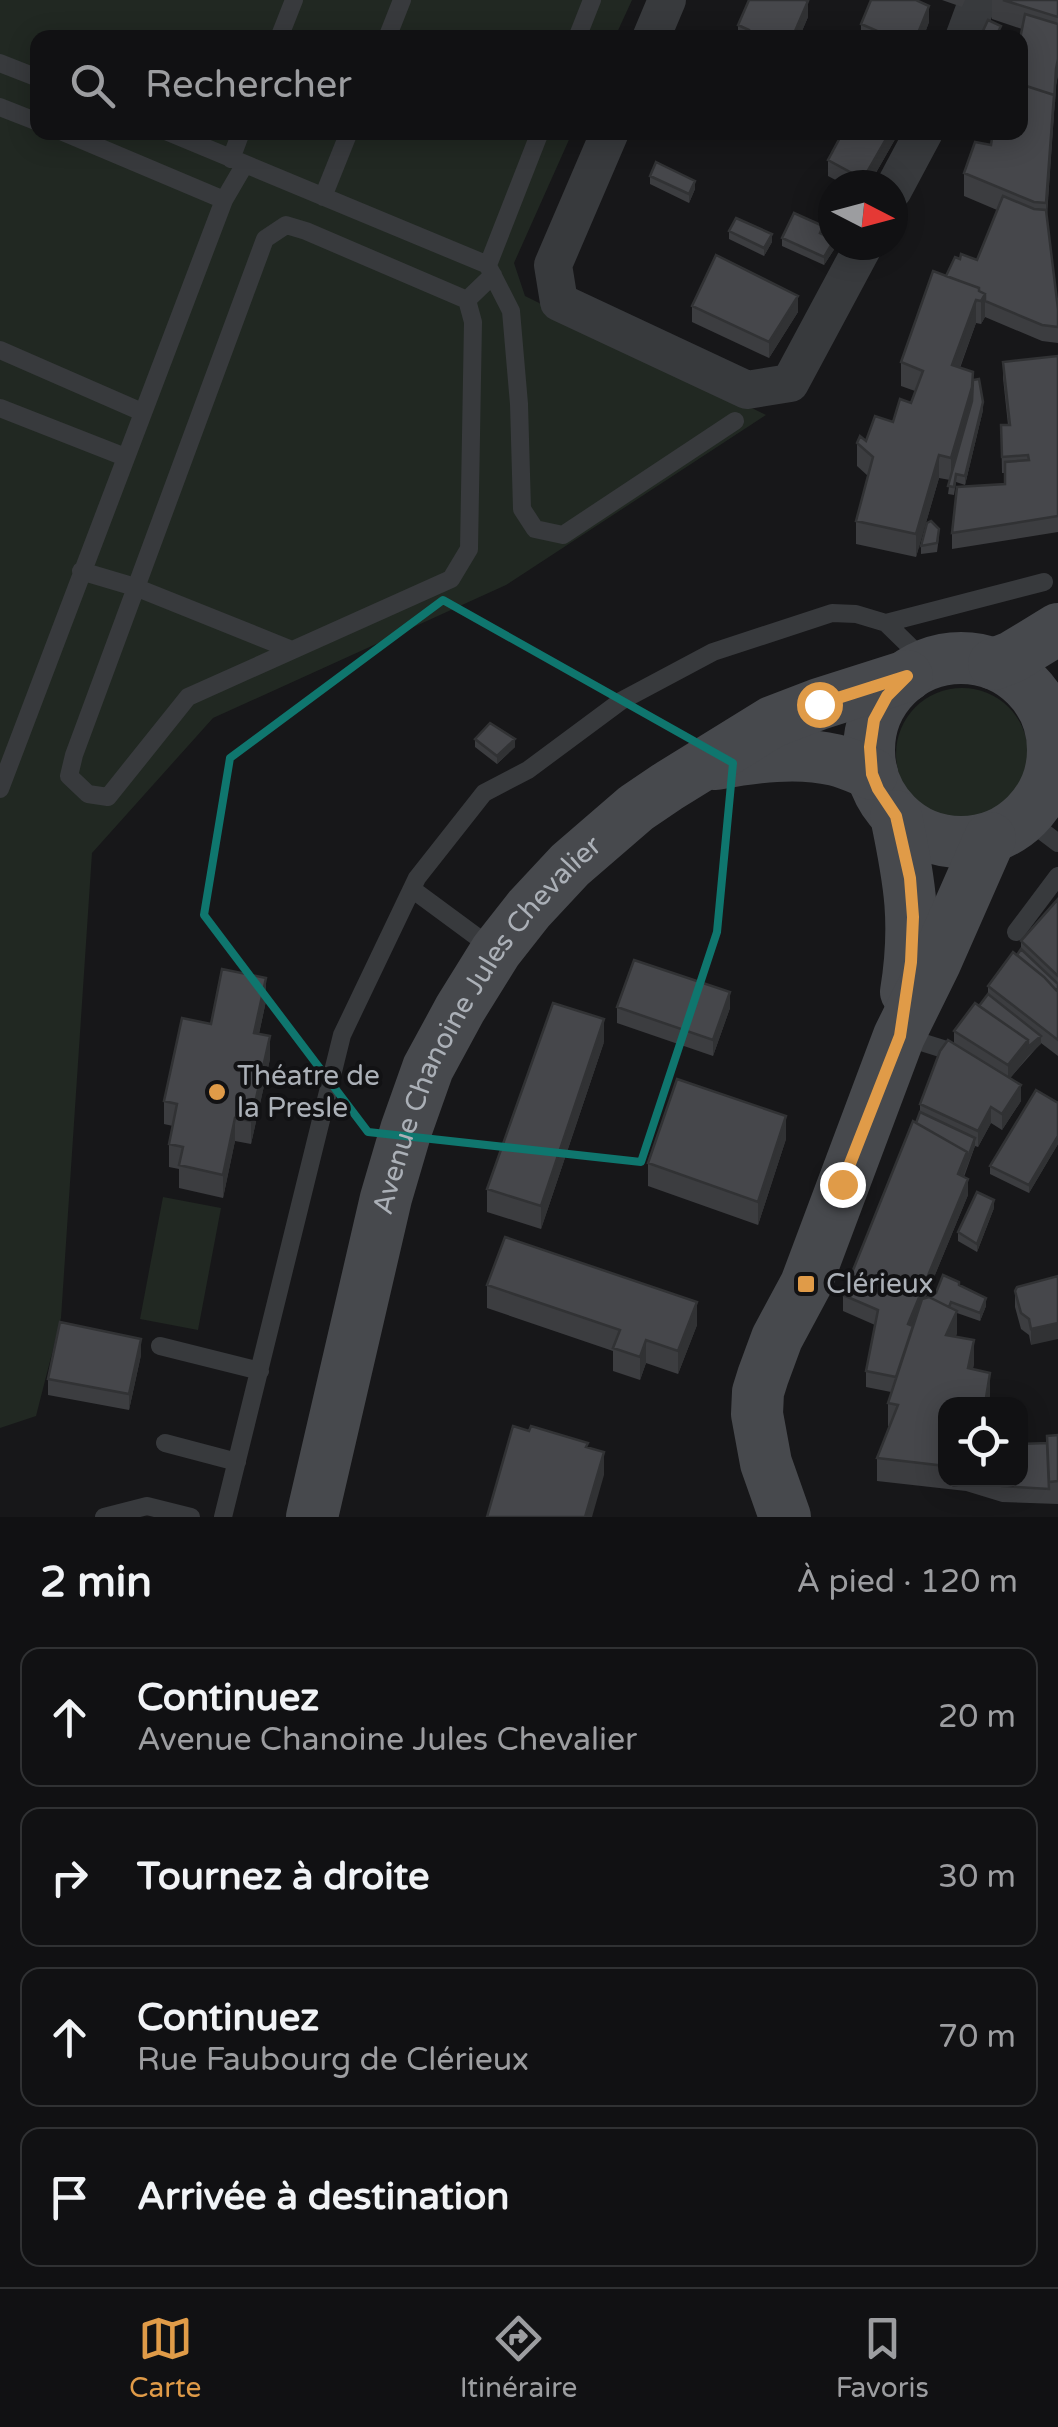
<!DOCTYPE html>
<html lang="fr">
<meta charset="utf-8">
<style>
:root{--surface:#111113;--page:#1a1a1c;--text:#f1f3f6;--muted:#9c9da0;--line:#303133;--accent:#e09b48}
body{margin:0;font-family:"Varela Round",sans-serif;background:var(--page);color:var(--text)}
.controls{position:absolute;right:30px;bottom:30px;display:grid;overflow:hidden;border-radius:20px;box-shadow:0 5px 25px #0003}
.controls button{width:90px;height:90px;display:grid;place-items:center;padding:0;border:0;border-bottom:2px solid var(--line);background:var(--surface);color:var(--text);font:50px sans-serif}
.compass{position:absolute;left:818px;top:170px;width:90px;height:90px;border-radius:50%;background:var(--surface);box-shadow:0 5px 25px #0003;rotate:96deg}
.stop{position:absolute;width:30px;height:30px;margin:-22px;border:8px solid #e09b48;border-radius:50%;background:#fff}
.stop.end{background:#e09b48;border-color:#fff;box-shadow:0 2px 10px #0008}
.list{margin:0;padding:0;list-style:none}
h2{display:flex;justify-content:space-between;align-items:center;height:130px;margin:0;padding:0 40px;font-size:42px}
h2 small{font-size:32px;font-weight:400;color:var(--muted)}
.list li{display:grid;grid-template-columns:65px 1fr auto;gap:30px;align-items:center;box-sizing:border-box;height:140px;margin:0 20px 20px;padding:0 20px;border:2px solid var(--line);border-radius:20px}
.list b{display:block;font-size:38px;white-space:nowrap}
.list p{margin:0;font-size:32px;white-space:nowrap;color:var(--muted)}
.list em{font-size:32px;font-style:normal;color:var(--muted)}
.icon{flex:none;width:55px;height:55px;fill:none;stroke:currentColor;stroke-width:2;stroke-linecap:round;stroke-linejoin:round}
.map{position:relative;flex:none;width:1058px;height:1517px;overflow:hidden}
.search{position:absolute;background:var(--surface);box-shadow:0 5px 25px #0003;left:30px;right:30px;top:30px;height:110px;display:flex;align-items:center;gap:25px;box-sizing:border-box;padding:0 35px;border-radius:20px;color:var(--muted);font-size:38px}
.sheet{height:770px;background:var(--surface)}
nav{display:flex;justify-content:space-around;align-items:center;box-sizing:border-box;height:140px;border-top:2px solid var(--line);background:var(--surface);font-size:28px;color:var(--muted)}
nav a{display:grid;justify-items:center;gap:5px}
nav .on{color:var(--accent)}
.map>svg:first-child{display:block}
.green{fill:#212822}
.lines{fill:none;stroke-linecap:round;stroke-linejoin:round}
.lane{stroke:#383a3d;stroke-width:18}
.street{stroke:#383a3d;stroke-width:38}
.secondary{stroke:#47494d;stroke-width:52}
.wall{fill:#3c3d40}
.shaded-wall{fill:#313234}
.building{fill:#46474b;stroke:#313234;stroke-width:2.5}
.route{stroke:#e09b48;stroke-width:12}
.marked{fill:none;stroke:#0f766e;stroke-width:8;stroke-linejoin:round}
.poi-dot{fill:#e09b48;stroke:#121214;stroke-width:4}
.labels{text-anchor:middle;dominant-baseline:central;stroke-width:8;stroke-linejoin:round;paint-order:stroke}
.street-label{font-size:28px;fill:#abb0b7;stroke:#121214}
.poi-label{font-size:28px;fill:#abb0b7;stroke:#121214;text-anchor:start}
</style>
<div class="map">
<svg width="1058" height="1517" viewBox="0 0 1058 1517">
<rect width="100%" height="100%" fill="#171719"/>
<path class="green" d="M0,0H632L615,37L38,38V132L572,133L514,263L525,296L766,415L506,585L213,718L92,853L61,1318L36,1416L0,1428Z
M896 754a66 66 0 1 1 132 0a66 66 0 1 1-132 0Z
M163,1197L221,1208L198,1330L140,1319Z"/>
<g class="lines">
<path class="lane" d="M279,38L294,0
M387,38L402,0
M577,38L592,0
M0,63L38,78
M0,107L38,122
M63,132L224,200
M168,132L488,265L540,132
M231,159L241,132
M323,197L349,132
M488,266L511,311L519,404L522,509L535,529L563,535L735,421
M467,300L306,231L286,225L265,239L74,755L69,776L88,794L108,797L188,697L451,579L469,549L473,322L467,300L493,275
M0,350L142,412
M0,408L125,457
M81,571L135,587L292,650
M886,623L928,664
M0,789L224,200L245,164
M1025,818L1058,843
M412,889L492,948
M1016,932L1058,876
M905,1037L953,1052L960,1057
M160,1346L260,1371
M165,1443L237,1462
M104,1517L147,1506L191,1517
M223,1517L342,1035L417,878L484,793L528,770L621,701L713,652L832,613L856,614L886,623L1044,582"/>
<path class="street" d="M651,38L667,0
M964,38L978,0
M610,132L553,265L559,302L747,390L790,383L864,245
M893,190L924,132"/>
<g class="secondary">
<circle cx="961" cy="750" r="92"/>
<path d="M994,664L1012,657L1058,629"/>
<path d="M716,764C754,757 797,751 835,760C848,763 860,769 872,774"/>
<path d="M896,816C910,883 917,924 906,992"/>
<path id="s1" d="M312,1517L386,1198L406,1130L428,1068L460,1009L496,951L529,909L570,865L636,808L667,787L772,722L819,704L907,676"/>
<path d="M785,1517L766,1463L757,1414L758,1392L763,1376L777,1338L806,1284L899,1036L935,963L990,838"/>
</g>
</g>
<path class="wall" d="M942,0H965L962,7Z
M992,0H1058V75L1056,85L1047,216L1058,309V343L1042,341L985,317L981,324L976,323L960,368L973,380L983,410L965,485L956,482L954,495L948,494L950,480L939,478L916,557L856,544V521L868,476L857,466V443L866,441L893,422L911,403L915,391L901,386V362L946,276L960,259L977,260L997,210L964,196V173L991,145L1020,132L1022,29L992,19Z
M808,17L799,38H738V25Z
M929,22L923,38H861V24Z
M832,132H898V134L869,185H845L828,176V160L841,137Z
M650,176L695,189L689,203L650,184Z
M729,231L772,242L764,256L729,239Z
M823,234L835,245V248L824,265L782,246V238Z
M692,306L798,312L769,358L692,322Z
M1058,356V532L952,549V533L1005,484V473H1002L1001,425H1008L1003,378V362Z
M939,537L937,552L921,554V546Z
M475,739L515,747L497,764L475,747Z
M1058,899V1056L1041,1043L1010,1078L1021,1101L1002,1130L991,1123L978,1147L975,1146L964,1177L968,1195L925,1299L959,1285L986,1306L980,1321L957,1313L956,1337L974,1363L973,1369L990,1396L946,1404V1480H1020L1047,1443L1058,1435V1504L1002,1502L966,1491L877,1481V1458L889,1426H888V1403L891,1392L866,1387V1371L875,1325L843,1311V1295L920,1112V1104L954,1044V1031L979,1006L988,994V986L1017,955L1021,949V941Z
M266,1001L259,1034L270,1059L251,1144L235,1141L223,1198L179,1188V1169L169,1167V1144L173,1126L164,1124V1101L211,1024Z
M617,1007L730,1008L713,1056L617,1023Z
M604,1042L541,1229L487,1212V1189Z
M1058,1103V1144L1029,1193L990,1174V1166Z
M786,1139L758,1225L648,1186V1163Z
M994,1208L977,1252L958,1241V1232Z
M1051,1278L1031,1345L1029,1335L1021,1329L1015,1307V1291Z
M487,1285L697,1325L678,1374L646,1363L640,1380L613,1371V1351L487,1308Z
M141,1355L129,1410L48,1395V1379Z"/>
<path class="shaded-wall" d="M808,1V17L799,38H792Z
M929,6V22L923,38H916Z
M1058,59V75L1056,85L1046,226V203L1056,69Z
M890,132H898V134L869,185H863V179Z
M695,181V189L689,203V194Z
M772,234V242L764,256V248Z
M833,242L835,248L824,265V257Z
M985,294V317L981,324V301Z
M798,296V312L769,358V342Z
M976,300V323L952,388V365Z
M972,387V410L951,481V458Z
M983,402V410L965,485V476Z
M939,455V478L916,557V534Z
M515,739V747L497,764V756Z
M266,978V1001L254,1056V1033Z
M730,992V1008L713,1056V1040Z
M604,1019V1042L541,1229V1206Z
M270,1036V1059L251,1144V1121Z
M1041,1036V1044L1028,1056L1008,1081V1065L1028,1040Z
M1021,1085V1101L1002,1130V1114Z
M991,1107V1123L978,1147V1131Z
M786,1116V1139L758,1225V1202Z
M235,1118V1141L223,1198V1175Z
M1058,1136V1144L1029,1193V1185Z
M975,1138V1146L958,1190V1174Z
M968,1179V1195L908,1340V1324Z
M994,1200V1208L977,1252V1244Z
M986,1298V1306L980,1321V1313Z
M697,1302V1325L678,1374V1351Z
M957,1311V1334L946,1358V1335Z
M1058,1323V1339L1031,1345V1329Z
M141,1339V1355L129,1410V1394Z
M646,1340V1363L640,1380V1357Z
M974,1340V1363L968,1391V1368Z
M990,1373V1396L989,1404H985Z
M604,1452V1475L592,1517H585Z"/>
<path class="building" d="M749,0H805L808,1L792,38H775L771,36V38H756L748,34L749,30L738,25Z
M871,0H916L929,6L916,38H889V36L861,24Z
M1003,0H1058V17Z
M1025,14L1058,24V59L1056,69L1054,102V95L1020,84V39Z
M988,20L1001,26L995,38H990L982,33Z
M1020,84L1054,95L1046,203L1034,202L964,173L975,142L991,145L993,132H1020Z
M843,132H890L863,179L828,160Z
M656,162L695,181L689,194L650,176Z
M1003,196L1034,209L1046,210L1058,309V327L1042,325L985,301V294L979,291V288L946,276L955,257L960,259L961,254L977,260Z
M794,213L823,226L820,233L833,239V242L824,257L782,238Z
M736,218L772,234L764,248L729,231Z
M716,255L798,296L769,342L692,306Z
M933,271L979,288V291L985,294L981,301L976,300L952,365L973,372L972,387L951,458L939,455L916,534L856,521L873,457L857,443L860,436L866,441L875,416L893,422L900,399L911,403L923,371L901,362Z
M1058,356V516L952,533L957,487L1005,484V462L1029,460L1028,455L1002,457L1001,425H1010L1003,362Z
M979,379L983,402L965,476L956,474L954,487L948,486L972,401L973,380Z
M931,521L939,529L937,543L921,546L927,523Z
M490,723L515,739L497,756L475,739Z
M1058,899V976L1021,941Z
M1021,949L1058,984V989L1056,990L1044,977L1017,955Z
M1013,952L1044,977L1058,992V1040L988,986Z
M634,960L730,992L713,1040L617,1007Z
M222,969L266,978L254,1033L270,1036L251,1121L235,1118L223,1175L179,1165L183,1147L169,1144L177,1104L164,1101L182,1018L211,1024Z
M988,994L1041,1036L1028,1047V1040L979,1006Z
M553,1003L604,1019L541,1206L487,1189Z
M975,1003L1028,1040L1008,1065L954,1031Z
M948,1040L1021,1085L1002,1114L991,1107L978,1131L920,1104L940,1051Z
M677,1079L786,1116L758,1202L648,1163Z
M1036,1090L1058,1103V1136L1029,1185L990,1166Z
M920,1112L975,1138L967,1160V1152L916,1123Z
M913,1121L967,1152L958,1174L968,1179L908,1324L913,1326L896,1377L866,1371L878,1310L843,1295Z
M977,1192L994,1200L977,1244L958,1232Z
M505,1237L697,1302L678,1351L646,1340L640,1357L613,1348L620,1330L487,1285Z
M943,1275L959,1282V1285L986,1298L980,1313L951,1302L949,1307L929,1297L936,1293Z
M1058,1276V1323L1031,1329L1029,1319L1021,1313L1015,1291L1017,1287Z
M929,1297L957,1311L946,1335L974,1340L968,1368L990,1373L985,1404H946V1466L877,1458L898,1405L888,1403L922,1299Z
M60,1322L141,1339L129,1394L48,1379Z
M513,1426L529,1431L531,1426L588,1443L586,1447L604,1452L585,1517H487Z
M1058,1435V1481L1049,1482L1047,1436Z
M1047,1443L1049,1489L1002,1486L980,1480H1020V1444Z"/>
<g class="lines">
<path class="route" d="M819,704L907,676L887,696L874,720L870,747L872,774L878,789L896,816L910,878L913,917L911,962L900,1036L842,1184"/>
</g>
<path class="marked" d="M443,600L733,763L717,932L641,1162L368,1132L204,915L230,758Z"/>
<g class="poi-dot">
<circle cx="217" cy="1092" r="10"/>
<rect x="796" y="1274" width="20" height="20" rx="5"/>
</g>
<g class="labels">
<g class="street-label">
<text stroke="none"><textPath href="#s1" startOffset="530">Avenue Chanoine Jules Chevalier</textPath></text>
</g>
<g class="poi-label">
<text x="237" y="1076">Théatre de<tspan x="237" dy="32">la Presle</tspan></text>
<text x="826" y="1284">Clérieux</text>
</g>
</g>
</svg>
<div class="controls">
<button><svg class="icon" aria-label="locate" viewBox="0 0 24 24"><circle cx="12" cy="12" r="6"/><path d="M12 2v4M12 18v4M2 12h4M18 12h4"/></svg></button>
</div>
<svg class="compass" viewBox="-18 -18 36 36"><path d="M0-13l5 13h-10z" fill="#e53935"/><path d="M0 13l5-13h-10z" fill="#9c9da0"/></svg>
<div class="stop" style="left:819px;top:704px"></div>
<div class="stop end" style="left:842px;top:1184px"></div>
<div class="search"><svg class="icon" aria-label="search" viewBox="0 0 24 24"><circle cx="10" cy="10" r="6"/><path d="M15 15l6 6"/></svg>Rechercher</div>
</div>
<section class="sheet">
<h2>2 min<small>À pied · 120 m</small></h2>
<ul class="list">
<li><svg class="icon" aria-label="ahead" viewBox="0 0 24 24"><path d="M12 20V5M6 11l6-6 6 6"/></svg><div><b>Continuez</b><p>Avenue Chanoine Jules Chevalier</p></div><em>20 m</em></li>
<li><svg class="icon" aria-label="right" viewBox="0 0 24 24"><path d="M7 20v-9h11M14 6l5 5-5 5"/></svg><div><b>Tournez à droite</b></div><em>30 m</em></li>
<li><svg class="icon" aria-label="ahead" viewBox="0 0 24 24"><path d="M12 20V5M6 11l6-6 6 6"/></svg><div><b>Continuez</b><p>Rue Faubourg de Clérieux</p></div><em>70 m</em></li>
<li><svg class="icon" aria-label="arrive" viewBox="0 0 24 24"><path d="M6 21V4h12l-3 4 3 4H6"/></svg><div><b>Arrivée à destination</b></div></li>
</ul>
</section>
<nav>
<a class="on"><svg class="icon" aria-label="map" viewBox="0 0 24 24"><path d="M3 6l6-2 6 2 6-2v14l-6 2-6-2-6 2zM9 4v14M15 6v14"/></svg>Carte</a>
<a><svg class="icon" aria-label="directions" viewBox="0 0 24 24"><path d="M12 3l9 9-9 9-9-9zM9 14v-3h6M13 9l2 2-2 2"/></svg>Itinéraire</a>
<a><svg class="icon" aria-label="saved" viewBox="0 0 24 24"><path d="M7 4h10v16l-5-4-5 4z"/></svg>Favoris</a>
</nav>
